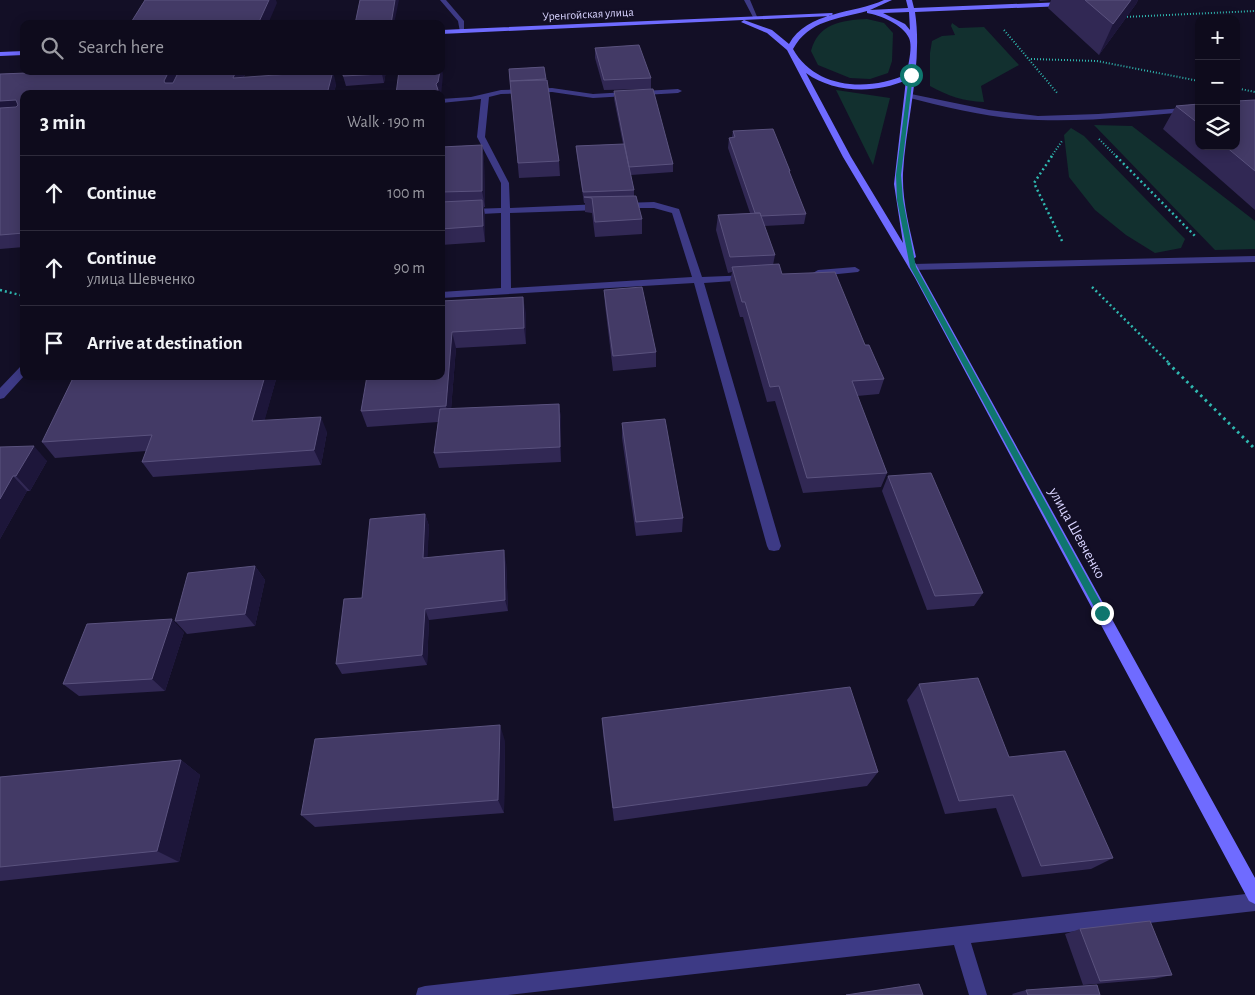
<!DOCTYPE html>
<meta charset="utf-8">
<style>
:root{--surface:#0e0b1c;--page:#171425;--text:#f1f3f6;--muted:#9b9ba3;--line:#2e2b3b}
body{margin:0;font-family:"Alegreya Sans",sans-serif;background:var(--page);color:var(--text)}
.controls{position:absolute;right:15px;top:15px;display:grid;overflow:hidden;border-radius:10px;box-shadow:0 2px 12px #0003}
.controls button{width:45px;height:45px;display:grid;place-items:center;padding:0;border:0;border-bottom:1px solid var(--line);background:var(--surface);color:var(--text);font:25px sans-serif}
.stop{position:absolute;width:15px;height:15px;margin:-11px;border:4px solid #0f766e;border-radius:50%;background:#fff}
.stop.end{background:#0f766e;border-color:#fff;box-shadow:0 1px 5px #0008}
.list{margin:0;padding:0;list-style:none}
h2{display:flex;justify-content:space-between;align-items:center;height:65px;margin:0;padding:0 20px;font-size:21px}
h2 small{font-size:16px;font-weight:400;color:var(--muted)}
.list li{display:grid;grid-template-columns:32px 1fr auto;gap:15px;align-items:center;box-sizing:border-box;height:75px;padding:0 20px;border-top:1px solid var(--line)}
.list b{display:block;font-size:19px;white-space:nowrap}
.list p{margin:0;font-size:16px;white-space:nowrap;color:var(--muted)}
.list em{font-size:16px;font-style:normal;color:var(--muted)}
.icon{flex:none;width:28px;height:28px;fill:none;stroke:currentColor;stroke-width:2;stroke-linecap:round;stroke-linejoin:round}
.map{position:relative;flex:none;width:1255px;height:995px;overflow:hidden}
.search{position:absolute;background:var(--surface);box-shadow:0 2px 12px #0003;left:20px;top:20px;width:425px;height:55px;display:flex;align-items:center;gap:12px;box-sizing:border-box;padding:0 18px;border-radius:10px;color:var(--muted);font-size:19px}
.panel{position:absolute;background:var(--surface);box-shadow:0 2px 12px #0003;left:20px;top:90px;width:425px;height:290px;border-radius:10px}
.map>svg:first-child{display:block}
.green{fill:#12302f}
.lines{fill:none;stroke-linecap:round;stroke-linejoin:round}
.path-far2{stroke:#2fb8b0;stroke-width:2;stroke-dasharray:1 2;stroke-linecap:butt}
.path-far1{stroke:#2fb8b0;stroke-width:2.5;stroke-dasharray:2 3;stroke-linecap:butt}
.path{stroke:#2fb8b0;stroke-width:3;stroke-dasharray:2.5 4;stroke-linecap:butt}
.lane{fill:#3d3a85;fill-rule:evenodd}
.secondary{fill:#6f6bff;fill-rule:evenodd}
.wall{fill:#312854}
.shaded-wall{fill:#1d163a}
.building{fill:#433a66;stroke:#5a527e}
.route{fill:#0f766e}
.labels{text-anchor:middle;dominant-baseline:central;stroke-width:4;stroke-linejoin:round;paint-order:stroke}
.far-street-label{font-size:12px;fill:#d9d4ff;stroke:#130f26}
.street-label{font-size:15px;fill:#d9d4ff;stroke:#130f26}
</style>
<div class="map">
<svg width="1255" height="995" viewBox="0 0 1255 995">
<rect width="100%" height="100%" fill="#130f26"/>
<path class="green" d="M867,19L884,23L893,33L892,61L888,73L870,79L850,78L818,65L811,51C818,24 841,20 867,19Z
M952,23L959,28L984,27L1019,65L981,86L984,102C963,101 948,96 930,86V53L932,41L942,36L955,35L951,26Z
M836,90L890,98L873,165Z
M1094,125L1132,126L1255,221V249L1215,250Z
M1071,128L1084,136L1185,239L1181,248L1155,253L1126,235L1095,210L1069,177L1064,135Z"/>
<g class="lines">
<path class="path-far2" d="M1124,17L1255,11
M1004,30L1058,94
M1031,59L1097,61L1199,81
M1236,88L1255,92
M1099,139L1117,157
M1051,157L1062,141"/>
<path class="path-far1" d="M1052,156L1034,183L1062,241
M1116,156L1195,236
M1092,287L1170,364
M0,290L24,296"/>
<path class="path" d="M1168,363L1255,449"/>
<path class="lane" d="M440,0H446L464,21V32H460L458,21Z
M744,0H750L758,19H754Z
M552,88L593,94L678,89L682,91L678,93L593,98L552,92L501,94L489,97L485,137L509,183L510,208L601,204L605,207L601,210L510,213L511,288L692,277L672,213L654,208H620L619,206L623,203L654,202L679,209L702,277L751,275L753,277L748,280L704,283L781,546L779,550L774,551L769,550L767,546L694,283L441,298V292L501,288V213L441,216V210L501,208V183L477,137L481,99L441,103V99L471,97L501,90Z
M906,93L989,110L1038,116L1098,114L1199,107V111C1146,115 1092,122 1038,120C993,119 949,108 906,97Z
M1255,256V262L913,270L908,267L913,264Z
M855,267L860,270L858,272L818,276L813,273L818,270Z
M24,366V376L4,398L0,399V388L20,367Z
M1255,893V911L971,943L987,995H969L954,945L508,995H416L418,988L425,986Z"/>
<path class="secondary" d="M884,0H892L870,10L908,8L906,0H912L914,8L1064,2L1067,4L1064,6L915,12C923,65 906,120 903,173C902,202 910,229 916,257L913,259L1255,878V904L1249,901L915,278L843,157L787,50L767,33L741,22L744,20L772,30L789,44C807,11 854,14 884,0ZM867,11V13C879,15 903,24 909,38C913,47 908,64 907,74C869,92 815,89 793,49C809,20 838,19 867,11ZM909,12L910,30L905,24L883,13ZM806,73C833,93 876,94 906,80L894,184L903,243L851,157Z
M832,13L833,14L830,16L441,34V30Z
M24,51V55L0,56V52Z"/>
</g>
<path class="wall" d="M1039,0H1138L1136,4L1099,55L1048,8L1051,0L1040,1Z
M595,48L651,78V89L604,90L595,58Z
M544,67L559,161L560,176L519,178L509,69Z
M80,71H246L244,77L336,84L334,94H24V247L0,249V74Z
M386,71L384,83L346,86L343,76Z
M614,91L673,164V172L631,175L634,190V196L642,219V234L595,237L592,213L585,212V203H584L577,157L576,146L623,144L614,99Z
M1255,100V210L1163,129L1176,106L1199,104V146H1236Z
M733,131L790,171V174L806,214L804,224L764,226L775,255L773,265L782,274L865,345L884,379L879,394L857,396L887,473L881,487L803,493L775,401L767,402L743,317H740L730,282L732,272L728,273L716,230L718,215L750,213L728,148L729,138L732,137Z
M482,145L484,161L485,207H484L485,216V242L441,245V147Z
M604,290L656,352V367L613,371L605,305Z
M441,301L526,313V344L456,348L451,409L559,404L561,419V462L439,468L434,453L438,422L367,427L361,411Z
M277,376L264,421L327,432L321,465L153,477L142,462L146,451L55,458L42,442Z
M622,423L683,518L682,532L636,536L622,438Z
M0,447L47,461L30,491H27L0,539Z
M888,476L983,593L974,606L927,610L882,491Z
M425,514L429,526L427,558L506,562L508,611L429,620L427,665L342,674L336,664L362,598Z
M255,566L265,580L255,626L187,634L175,621Z
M184,632L165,691L79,696L63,684Z
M919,684L1009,757L1113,858L1091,869L1022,877L996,808L945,814L907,700Z
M602,718L878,772L867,786L614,821L603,734Z
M505,741L504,813L315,827L301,815Z
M181,760L200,775L179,862L0,881V777Z
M1080,929L1172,975L1154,979L1083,985L1065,934Z
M1026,990L1100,995H1013L1012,994Z"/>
<path class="shaded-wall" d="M269,0H276L277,3L268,24H258Z
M395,0H399L394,24H391Z
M1131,0H1138L1136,4L1099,55L1113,24Z
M441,65L443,75L441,96V94H437L436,84L440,71H441Z
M169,71H181L169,93L164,81Z
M236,71H246L238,90L233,78Z
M333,71L336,84L334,94H327Z
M382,71H386L384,83L382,74Z
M16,100L24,112L0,115V101Z
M482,145L484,161L485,207L482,191Z
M482,200L485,216V242L483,226Z
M523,297L526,313V344L524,328Z
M452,332L456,348L450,421L446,406Z
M265,376H277L260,437L252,421Z
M559,404L561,419V462L560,447Z
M321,417L327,432L321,465L314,450Z
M34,446L47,461L30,491L16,476Z
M13,476L27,491L0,539V499Z
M425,514L429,526L427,570L423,558Z
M504,550L506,562L508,611L505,600Z
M255,566L265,580L255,626L245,614Z
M425,609L429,620L427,665L422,655Z
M172,619L184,632L165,691L152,679Z
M500,725L505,741L504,813L498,800Z
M181,760L200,775L179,862L157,851Z"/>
<path class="building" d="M145,0H269L258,24H130Z
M360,0H395L391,24H355Z
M1085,0H1131L1113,24Z
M639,45L651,78L604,80L595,48Z
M544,67L546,79L510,81L509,69Z
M80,71H169L164,81L165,83H173L179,71H236L233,78L333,71L327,94H24V233L0,235V108L16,107L18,105L16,100L0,101V74Z
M344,71H382V74L343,76Z
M399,71H440L438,82L436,84L438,90L437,94H396Z
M547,80L559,161L518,163L510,81Z
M653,89L673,164L629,167L614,91Z
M1255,100V171L1225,146H1236V101Z
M1199,104V124L1176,106Z
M773,129L790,171H789L806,214L761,216L760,213H755L729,138L735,137L733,131Z
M624,144L634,190L583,192L576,146Z
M482,145V191L441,192V147Z
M636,196L642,219L595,222L592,198L584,197Z
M482,200L483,226L441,229V202Z
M760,213L775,255L730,257L718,215Z
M779,264L782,274L835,272L865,345H869L884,379L852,381L887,473L807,478L779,386L770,387L745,302H742L732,267Z
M642,287L656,352L613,356L604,290Z
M523,297L524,328L452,332L446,406L361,411L367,376H441V301Z
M74,376H265L252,421L321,417L314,450L142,462L152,435L42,442Z
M559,404L560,447L434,453L440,409Z
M665,419L683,518L636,522L622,423Z
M34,446L16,476H13L0,499V447Z
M931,473L983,593L935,596L888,476Z
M425,514L423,558L504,550L505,600L425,609L422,655L336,664L344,599L362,598L370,519Z
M255,566L245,614L175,621L188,573Z
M172,619L152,679L63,684L87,624Z
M978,678L1009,757L1065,751L1113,858L1041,866L1013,795L959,801L919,684Z
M850,687L878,772L613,808L602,718Z
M500,725L498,800L301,815L315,739Z
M181,760L157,851L0,867V777Z
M1150,921L1172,975L1100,981L1080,929Z
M919,984L923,995H846Z
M1097,985L1100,995H1028L1026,990Z"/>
<path class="route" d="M911,73L913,75L901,175L903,200L916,267L1105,610L1106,613L1102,617L1099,616L910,267L897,200L896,175L909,75Z"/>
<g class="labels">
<g class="far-street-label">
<text transform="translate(588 14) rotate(-3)">Уренгойская улица</text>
</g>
<g class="street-label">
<text transform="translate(1077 533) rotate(61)">улица Шевченко</text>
</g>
</g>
</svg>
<div class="controls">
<button>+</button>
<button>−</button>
<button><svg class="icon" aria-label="layers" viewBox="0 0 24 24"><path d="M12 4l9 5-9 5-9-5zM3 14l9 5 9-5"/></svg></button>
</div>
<div class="stop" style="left:911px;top:75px"></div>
<div class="stop end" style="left:1102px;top:613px"></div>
<div class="search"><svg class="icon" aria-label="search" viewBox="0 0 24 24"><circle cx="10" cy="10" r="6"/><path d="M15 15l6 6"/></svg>Search here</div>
<section class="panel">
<h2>3 min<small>Walk · 190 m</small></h2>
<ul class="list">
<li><svg class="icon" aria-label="ahead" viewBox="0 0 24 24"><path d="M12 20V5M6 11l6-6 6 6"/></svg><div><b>Continue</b></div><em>100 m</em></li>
<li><svg class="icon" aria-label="ahead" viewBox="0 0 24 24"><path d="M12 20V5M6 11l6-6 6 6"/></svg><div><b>Continue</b><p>улица Шевченко</p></div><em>90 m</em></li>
<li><svg class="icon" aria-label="arrive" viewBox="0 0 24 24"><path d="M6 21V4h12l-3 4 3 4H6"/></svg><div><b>Arrive at destination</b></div></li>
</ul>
</section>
</div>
